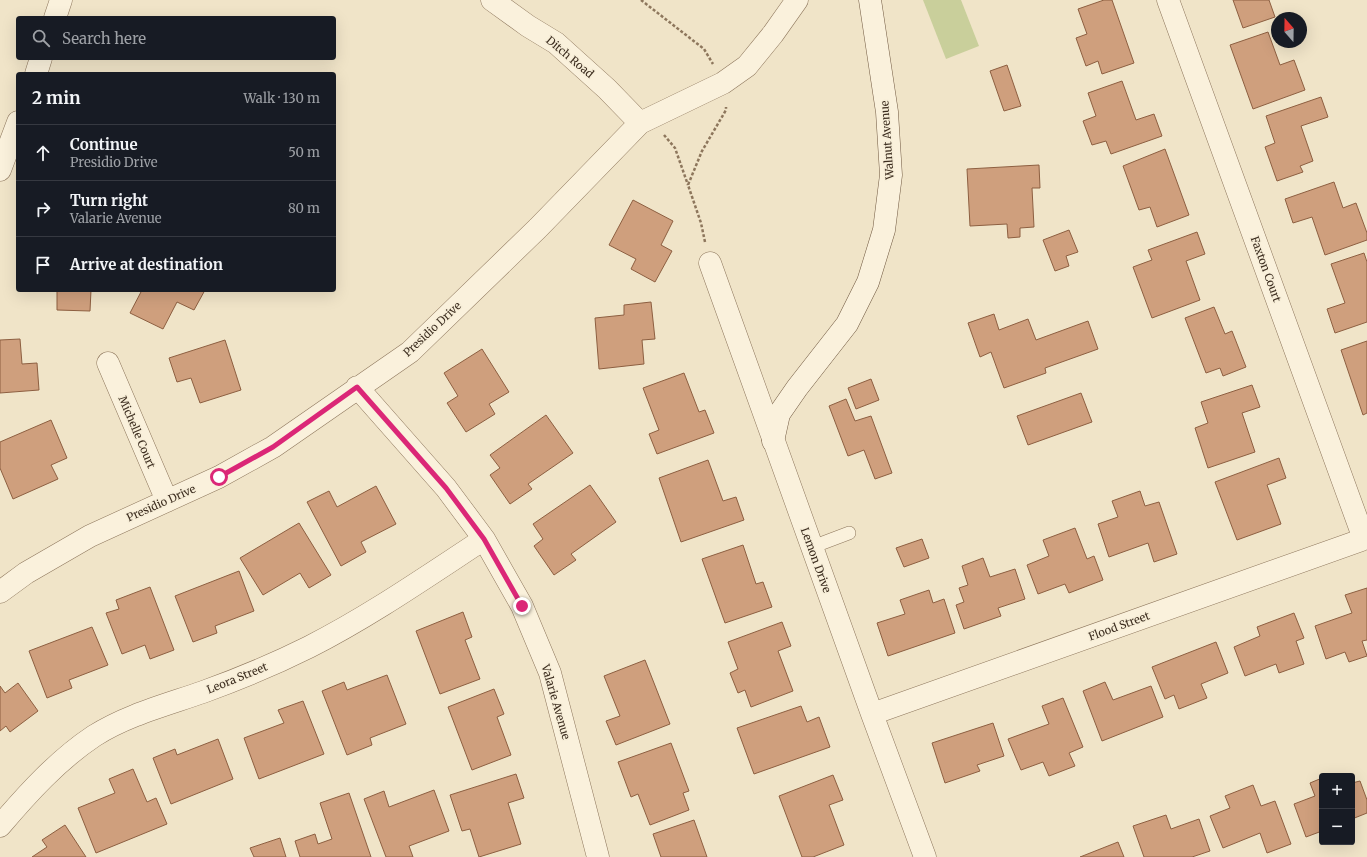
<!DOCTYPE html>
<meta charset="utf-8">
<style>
:root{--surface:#171b24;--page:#20242c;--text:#f1f3f6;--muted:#9ea1a6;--line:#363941}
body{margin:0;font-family:Merriweather,serif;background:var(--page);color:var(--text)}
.controls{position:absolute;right:12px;bottom:12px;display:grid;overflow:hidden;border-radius:4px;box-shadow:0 4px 16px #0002}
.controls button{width:36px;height:36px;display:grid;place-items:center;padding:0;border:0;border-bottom:1px solid var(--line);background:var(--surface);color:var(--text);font:20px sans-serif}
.compass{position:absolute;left:1271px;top:12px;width:36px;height:36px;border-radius:50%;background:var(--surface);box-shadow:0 4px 16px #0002;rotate:340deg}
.stop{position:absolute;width:12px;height:12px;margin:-9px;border:3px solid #db2777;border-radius:50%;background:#fff}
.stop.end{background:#db2777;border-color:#fff;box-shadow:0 1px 4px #0008}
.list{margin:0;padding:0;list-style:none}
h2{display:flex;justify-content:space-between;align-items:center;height:52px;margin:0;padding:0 16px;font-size:17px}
h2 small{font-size:13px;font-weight:400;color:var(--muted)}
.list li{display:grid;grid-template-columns:26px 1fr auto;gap:12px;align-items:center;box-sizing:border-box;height:56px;padding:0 16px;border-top:1px solid var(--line)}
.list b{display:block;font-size:15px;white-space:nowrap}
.list p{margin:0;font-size:13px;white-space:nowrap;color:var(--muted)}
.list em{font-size:13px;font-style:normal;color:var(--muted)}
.icon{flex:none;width:22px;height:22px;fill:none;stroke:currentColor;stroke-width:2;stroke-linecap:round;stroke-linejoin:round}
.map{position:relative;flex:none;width:1367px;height:857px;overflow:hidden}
.search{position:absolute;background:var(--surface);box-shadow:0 4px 16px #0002;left:16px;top:16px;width:320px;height:44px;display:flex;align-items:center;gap:10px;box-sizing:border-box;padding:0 14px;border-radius:4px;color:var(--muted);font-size:15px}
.panel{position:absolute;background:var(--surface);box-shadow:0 4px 16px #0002;left:16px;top:72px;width:320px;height:220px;border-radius:4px}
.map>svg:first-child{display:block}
.green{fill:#c9cf9b}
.building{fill:#cf9f7d;stroke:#8d5f41}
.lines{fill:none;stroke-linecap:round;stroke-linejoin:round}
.lane-casing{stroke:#8d765c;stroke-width:14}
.street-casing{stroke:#8d765c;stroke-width:23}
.secondary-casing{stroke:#6f573f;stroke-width:23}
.path{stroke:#8d765c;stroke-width:2.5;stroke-dasharray:3 2;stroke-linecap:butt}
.lane{stroke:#faf1dc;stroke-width:13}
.street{stroke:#faf1dc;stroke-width:22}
.secondary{stroke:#faf1dc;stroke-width:22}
.route{stroke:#db2777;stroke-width:5}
.labels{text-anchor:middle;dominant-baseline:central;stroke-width:3;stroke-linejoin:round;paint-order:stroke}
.street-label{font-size:11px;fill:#3d2e20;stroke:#f7eed8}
</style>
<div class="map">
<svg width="1367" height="857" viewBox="0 0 1367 857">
<rect width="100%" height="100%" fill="#f0e4c8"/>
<path class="green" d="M923,0H961L979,46L946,59Z"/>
<path class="building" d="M1104,0H1112L1134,63L1102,74L1098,61L1086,66L1076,38L1087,34L1078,9Z
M1233,0H1269L1275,17L1243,28Z
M1268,32L1280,65L1294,60L1305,90L1253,109L1230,45Z
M1007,65L1021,106L1004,111L990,71Z
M1122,81L1136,120L1154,114L1162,136L1111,154L1106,141L1092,145L1083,121L1096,116L1088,93Z
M1321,97L1328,117L1301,126L1313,161L1300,166L1303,172L1277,181L1265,147L1275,143L1266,116Z
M1165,149L1189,215L1157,227L1150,207L1139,210L1123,166Z
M1039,165L1040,188H1032L1034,227L1020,228V237L1008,238L1007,224L970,226L967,169Z
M1334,182L1343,208L1356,203L1367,233V240L1325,255L1312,217L1293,223L1285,199Z
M633,200L673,221L661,245L672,251L655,282L631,269L636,259L609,245Z
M1069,230L1078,252L1066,256L1069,266L1055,271L1043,240Z
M1197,232L1205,254L1186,261L1200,300L1152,318L1133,267L1152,260L1148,250Z
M1364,253L1367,262V322L1335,333L1327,309L1345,303L1331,264Z
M57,290H91L90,311L57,310Z
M142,290H205L194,310L177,302L163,329L130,313Z
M651,302L655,339L642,340L644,364L599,369L595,318L624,315V305Z
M1214,307L1225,334L1232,331L1246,367L1223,376L1220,368L1206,373L1185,318Z
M994,314L999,330L1028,319L1036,340L1088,321L1098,349L1045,368L1046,373L1004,388L991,352L980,357L968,323Z
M20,339L22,364L37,363L39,390L0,393V340Z
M225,340L241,390L200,403L191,378L177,382L169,358Z
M1367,341V413L1363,415L1341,350Z
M482,349L509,392L489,404L495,414L466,432L447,403L458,396L444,373Z
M684,373L699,412L705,410L714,433L657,454L649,434L659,430L643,388Z
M871,379L879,400L856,409L848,388Z
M1252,385L1260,407L1242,413L1255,452L1208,468L1195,428L1208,423L1201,402Z
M1081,393L1092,422L1028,445L1017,416Z
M846,399L855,421L871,416L892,473L875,479L864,450L848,456L829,406Z
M546,415L573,453L528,484L532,489L510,504L490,475L500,468L490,455Z
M51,420L67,458L51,465L58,479L13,499L0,468V442Z
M1279,458L1286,478L1267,485L1281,524L1237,540L1215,482Z
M708,460L723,501L736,497L744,520L681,542L659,478Z
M590,485L616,522L571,554L576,560L554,575L534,546L543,539L533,524Z
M376,486L396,524L361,542L366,552L341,566L307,502L329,491L337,507Z
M1140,491L1145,506L1159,502L1177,554L1154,562L1148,543L1109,557L1098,524L1118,517L1112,501Z
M299,523L331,575L309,588L300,573L263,595L240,558Z
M1075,528L1087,559L1094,556L1103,580L1069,593L1065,584L1038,594L1027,565L1049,556L1043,540Z
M922,539L929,558L904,567L896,548Z
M743,545L756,584L763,582L772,607L725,623L702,559Z
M983,558L990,577L1015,569L1025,599L998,608L1001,616L964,629L956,605L964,602L959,588L968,585L962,566Z
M239,571L254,611L215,626L217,633L193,642L175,596Z
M150,587L174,650L150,659L145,645L122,654L106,613L119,609L116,600Z
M1367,588V640L1362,641L1367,656L1349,662L1345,652L1326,659L1315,626L1352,613L1345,595Z
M929,590L933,603L944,599L955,633L888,656L877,623L905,614L900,600Z
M463,612L472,637L465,640L480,679L440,694L416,631Z
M1294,613L1304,638L1296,641L1304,664L1279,673L1276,664L1245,676L1234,647L1260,636L1257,627Z
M782,622L791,646L778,651L793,691L751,707L745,690L738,693L730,673L738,669L728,642Z
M92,627L108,665L69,680L72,688L47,698L29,651Z
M1216,642L1228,673L1201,684L1207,698L1179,709L1174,695L1165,699L1152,667Z
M645,660L670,724L616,745L606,721L620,716L604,676Z
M387,675L406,724L370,738L372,745L347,755L322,691L344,682L347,690Z
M1105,682L1113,700L1151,686L1163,717L1102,741L1083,691Z
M18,683L38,711L10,732L6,726L0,731V686L5,693Z
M494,689L504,714L497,717L511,755L472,770L448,707Z
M1063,698L1083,747L1069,753L1075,766L1049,776L1043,762L1021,770L1008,739L1049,724L1042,706Z
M303,701L324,754L259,779L244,738L284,723L278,710Z
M801,706L807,722L819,717L830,747L754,774L737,728Z
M993,723L1004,756L977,765L980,771L945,783L932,743Z
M218,739L233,779L171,804L153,758L175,749L177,755Z
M671,743L689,791L683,793L689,810L650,825L638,794L631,797L618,762Z
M133,769L147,802L156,798L167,824L96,853L78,808L115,793L109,779Z
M516,774L524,798L508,803L521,844L479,857L470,829L462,831L450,795Z
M833,775L843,800L829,805L844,845L813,857H802L779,796Z
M1322,778V831L1306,837L1294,804L1315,796L1310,783Z
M1360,781L1367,800V813L1352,819V783Z
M1253,785L1261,806L1275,801L1291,844L1267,853L1260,833L1223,848L1210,816L1230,808L1225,796Z
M434,790L449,831L409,846L413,857H386L364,799L384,791L389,807Z
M349,793L371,857H300L295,841L315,834L318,844L332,839L320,803Z
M1166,815L1171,829L1199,819L1210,851L1192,857H1144L1133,826Z
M694,820L707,857H661L653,834Z
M65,825L86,857H32L47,847L42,840Z
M280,838L286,857H254L250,848Z
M1118,842L1124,857H1080Z"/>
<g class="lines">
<g class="lane-casing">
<path id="lane" d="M812,547L849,533"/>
</g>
<g class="street-casing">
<path id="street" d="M492,0L528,26L556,43L607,89L640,123
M1168,0L1364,539
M55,18L61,0
M36,74L41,58
M0,170L18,122
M710,263L872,714L925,857
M108,363L167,501
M357,387L446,488L484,539L522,606L550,673L598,857
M0,592L26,573L90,536L219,477L273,447L410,352L538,228L640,123L723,83L747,66L773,34L797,0
M872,714L1367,538
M0,826C28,793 58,760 94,736C127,715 166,705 203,692C239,679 275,664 309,647C370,616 426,577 484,539"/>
</g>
<g class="secondary-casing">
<path id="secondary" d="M773,441L779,414L797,388L847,324L868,282L884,230L891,175L887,112L870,0"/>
</g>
<path class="path" d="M641,0L704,49L713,64
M664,135L675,148L688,185
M705,242L701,223L688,185L702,151L726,110V107"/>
<use href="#lane" class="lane"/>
<use href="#street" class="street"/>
<use href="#secondary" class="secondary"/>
</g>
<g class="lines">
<path class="route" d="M219,477L273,447L357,387L446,488L484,539L522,606"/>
</g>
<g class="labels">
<g class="street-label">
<text transform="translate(570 57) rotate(40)">Ditch Road</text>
<text transform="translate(887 140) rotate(-94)">Walnut Avenue</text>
<text transform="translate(1266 269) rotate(70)">Faxton Court</text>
<text transform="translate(432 329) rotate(-43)">Presidio Drive</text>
<text transform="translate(137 432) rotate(67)">Michelle Court</text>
<text transform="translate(161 503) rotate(-24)">Presidio Drive</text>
<text transform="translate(816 560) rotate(70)">Lemon Drive</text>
<text transform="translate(1119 626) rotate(-20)">Flood Street</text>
<text transform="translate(237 678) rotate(-22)">Leora Street</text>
<text transform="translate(556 702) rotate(74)">Valarie Avenue</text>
</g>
</g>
</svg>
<div class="controls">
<button>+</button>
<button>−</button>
</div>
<svg class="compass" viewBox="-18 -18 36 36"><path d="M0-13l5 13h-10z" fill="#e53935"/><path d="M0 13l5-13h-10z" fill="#9ea1a6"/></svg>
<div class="stop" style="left:219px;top:477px"></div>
<div class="stop end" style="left:522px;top:606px"></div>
<div class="search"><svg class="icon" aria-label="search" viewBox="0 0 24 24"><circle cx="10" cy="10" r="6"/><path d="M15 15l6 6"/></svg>Search here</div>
<section class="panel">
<h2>2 min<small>Walk · 130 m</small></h2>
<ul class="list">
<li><svg class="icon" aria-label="ahead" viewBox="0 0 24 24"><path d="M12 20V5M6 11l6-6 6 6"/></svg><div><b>Continue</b><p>Presidio Drive</p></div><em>50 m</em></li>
<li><svg class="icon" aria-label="right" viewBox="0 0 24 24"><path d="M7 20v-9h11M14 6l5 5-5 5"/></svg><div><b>Turn right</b><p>Valarie Avenue</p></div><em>80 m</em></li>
<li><svg class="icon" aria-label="arrive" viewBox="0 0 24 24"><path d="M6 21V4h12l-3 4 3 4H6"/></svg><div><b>Arrive at destination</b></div></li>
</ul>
</section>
</div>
